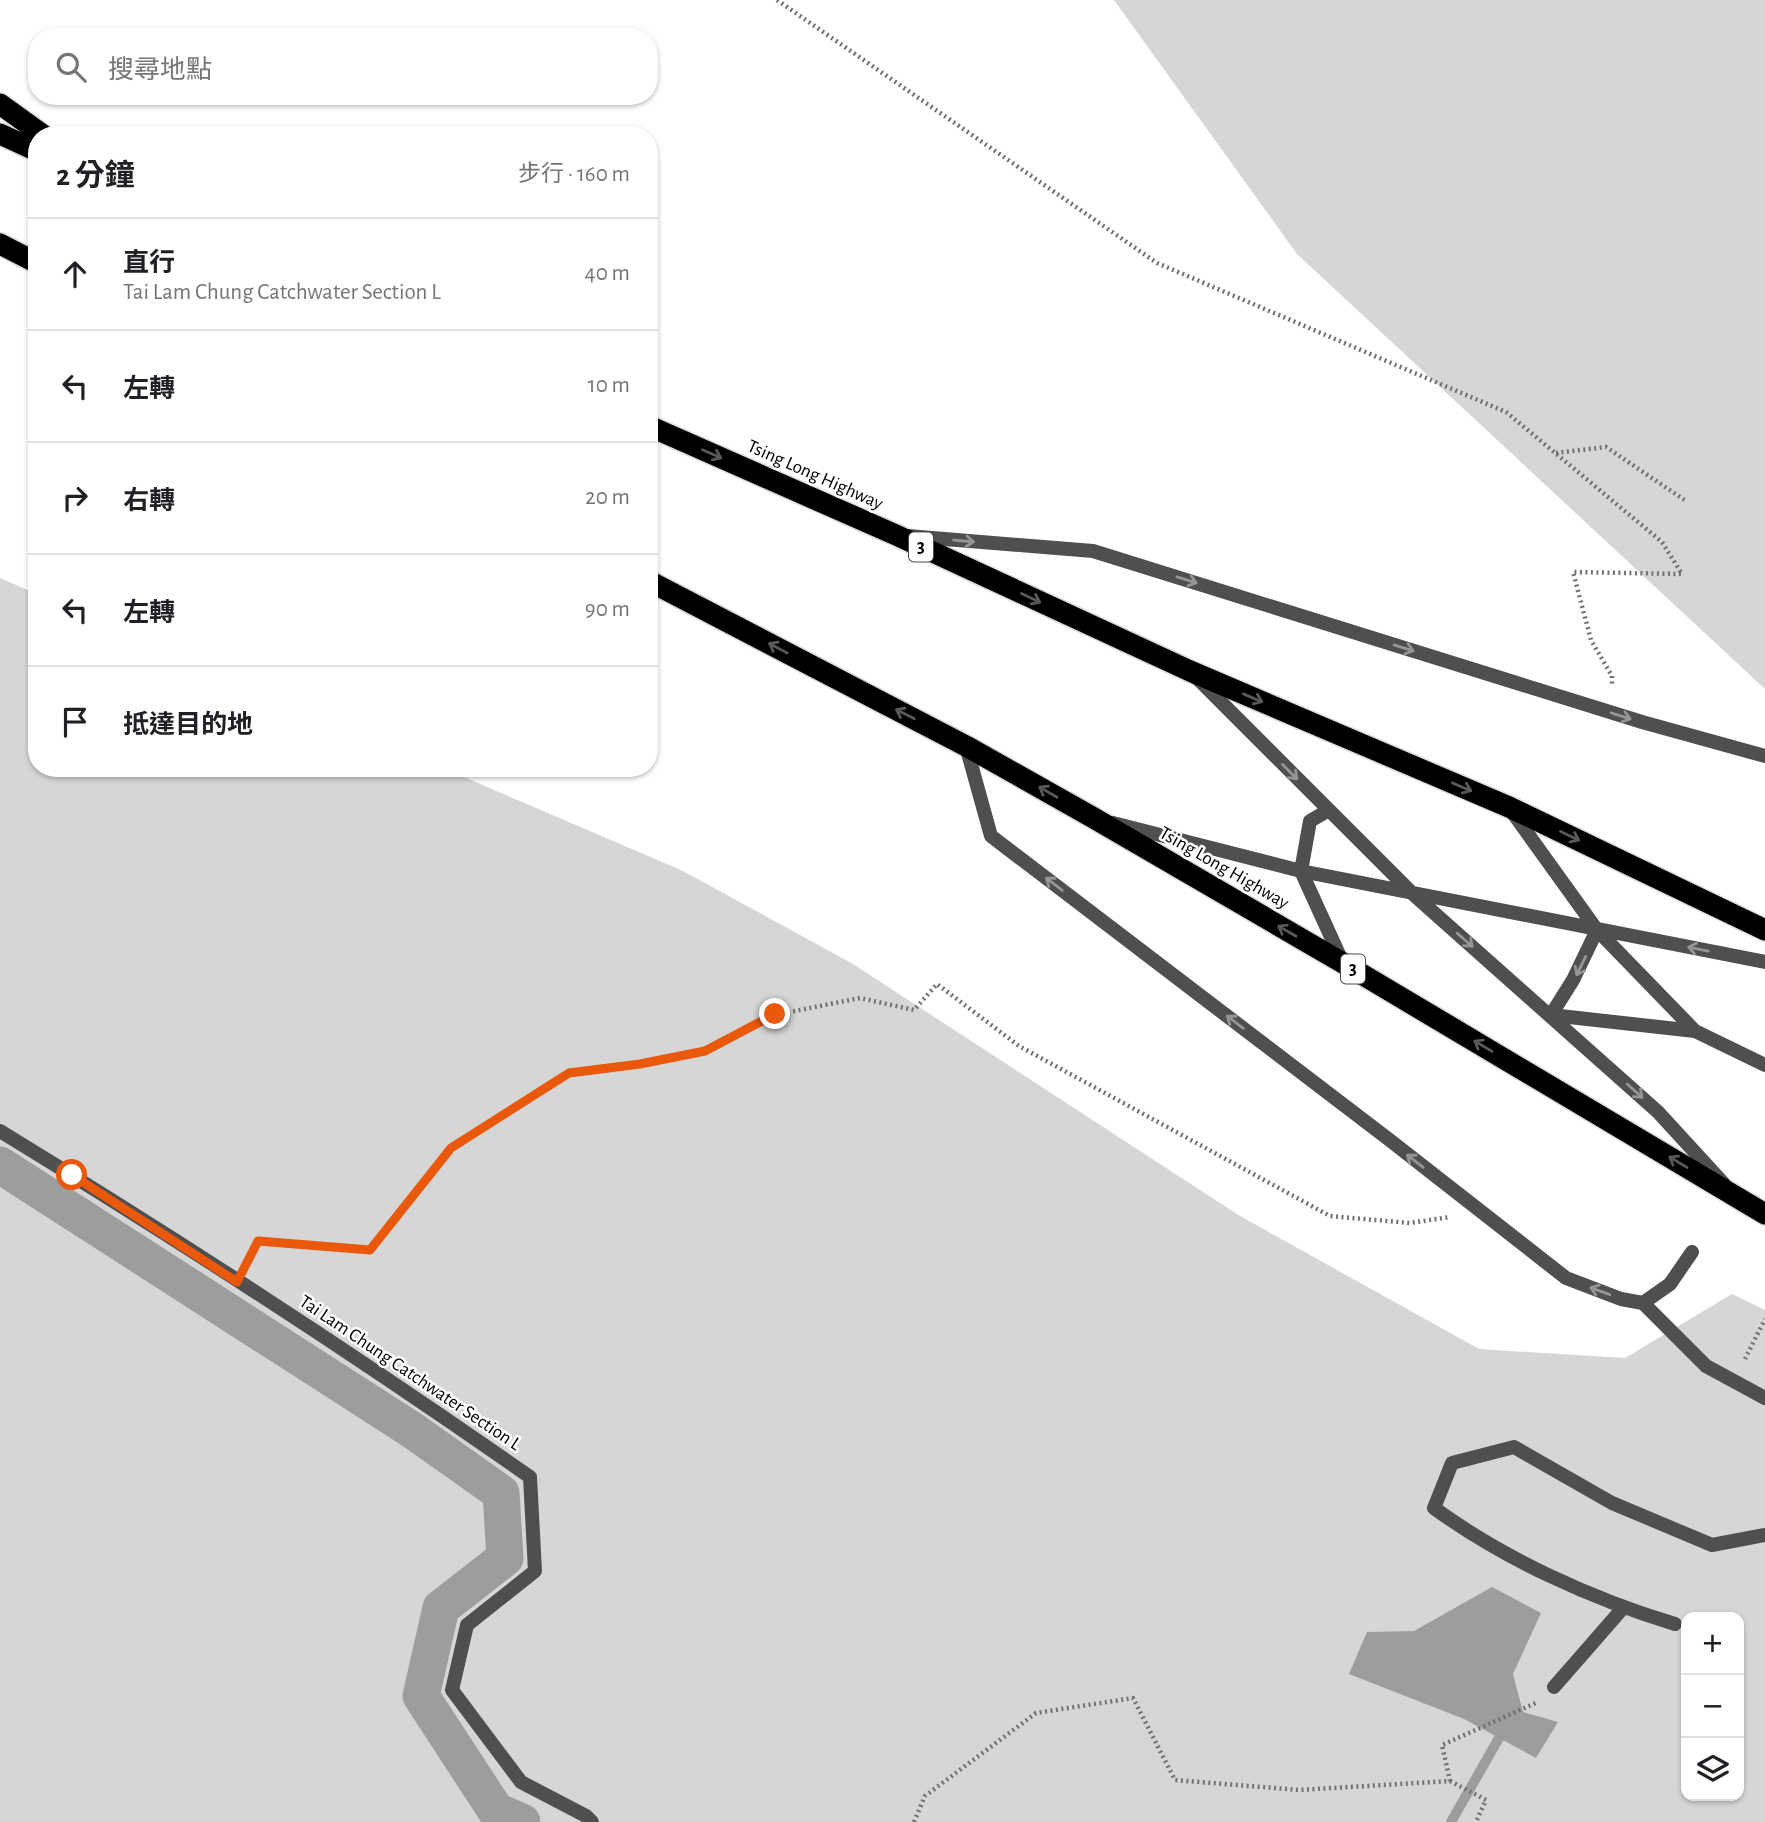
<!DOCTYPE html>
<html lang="zh-TW">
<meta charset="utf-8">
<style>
:root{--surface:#fff;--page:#f6f6f6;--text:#202124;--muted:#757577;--line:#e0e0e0}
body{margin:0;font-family:"Alegreya Sans","Noto Sans TC",sans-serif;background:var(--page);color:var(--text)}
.controls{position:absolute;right:21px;bottom:21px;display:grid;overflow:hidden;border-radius:14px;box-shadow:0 2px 5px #0004}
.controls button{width:63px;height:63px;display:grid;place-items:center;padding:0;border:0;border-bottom:2px solid var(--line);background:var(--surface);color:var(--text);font:35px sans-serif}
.stop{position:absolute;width:21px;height:21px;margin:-16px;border:5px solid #ea580c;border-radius:50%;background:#fff}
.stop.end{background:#ea580c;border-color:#fff;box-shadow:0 2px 7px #0008}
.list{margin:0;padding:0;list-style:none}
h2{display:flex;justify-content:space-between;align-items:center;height:91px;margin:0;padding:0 28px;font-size:30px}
h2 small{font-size:23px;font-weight:400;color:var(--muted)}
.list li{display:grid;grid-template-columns:46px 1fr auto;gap:21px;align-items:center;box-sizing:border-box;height:112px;padding:0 28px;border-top:2px solid var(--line)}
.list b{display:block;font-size:26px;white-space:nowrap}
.list p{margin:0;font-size:23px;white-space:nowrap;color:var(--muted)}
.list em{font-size:23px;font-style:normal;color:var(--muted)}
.icon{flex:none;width:38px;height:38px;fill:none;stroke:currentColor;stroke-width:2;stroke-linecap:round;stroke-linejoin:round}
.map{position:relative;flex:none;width:1765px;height:1822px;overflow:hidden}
.search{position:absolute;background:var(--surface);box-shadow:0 2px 5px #0004;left:28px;top:28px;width:630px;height:77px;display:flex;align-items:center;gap:18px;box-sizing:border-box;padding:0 24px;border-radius:28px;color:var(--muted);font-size:26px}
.panel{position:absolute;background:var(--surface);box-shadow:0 2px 5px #0004;left:28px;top:126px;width:630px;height:651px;border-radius:28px}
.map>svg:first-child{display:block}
.green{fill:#d6d6d6;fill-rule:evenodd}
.water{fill:#9d9d9d}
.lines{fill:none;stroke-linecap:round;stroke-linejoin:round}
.stream{stroke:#9d9d9d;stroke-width:10}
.canal{stroke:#9d9d9d;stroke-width:37}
.highway-casing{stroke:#dbdbdb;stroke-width:24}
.path{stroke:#717171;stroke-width:4.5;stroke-dasharray:2 3.5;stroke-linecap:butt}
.lane{stroke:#4f4f4f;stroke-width:14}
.highway{stroke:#000;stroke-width:21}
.oneway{stroke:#595959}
.oneway2{stroke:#959595}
.route{stroke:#ea580c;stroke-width:9}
.labels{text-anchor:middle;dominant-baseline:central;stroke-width:5;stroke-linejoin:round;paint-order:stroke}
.shield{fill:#fff;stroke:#4c4c4c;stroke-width:2}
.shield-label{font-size:18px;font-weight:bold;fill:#000}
.street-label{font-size:19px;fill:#000;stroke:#fff}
</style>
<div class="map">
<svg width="1765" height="1822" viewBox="0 0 1765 1822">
<rect width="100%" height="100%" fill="#fff"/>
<path class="green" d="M1114,0H1765V689L1297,254Z
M0,578L37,594V768H443L683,871L853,964L1240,1216L1479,1349L1625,1358L1732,1294L1765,1310V1822H0ZM1686,1617H1739V1796H1686Z"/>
<path class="water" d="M1492,1587L1541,1613L1513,1674L1523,1712L1558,1722L1536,1758L1464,1719L1349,1674L1367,1632L1414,1631Z"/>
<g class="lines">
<path class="stream" d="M1451,1822L1499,1738"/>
<path class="canal" d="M0,1165L412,1430L501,1493L505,1558L441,1608L421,1696L496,1811L522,1822"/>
<g class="highway-casing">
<path id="highway" d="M0,104L43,135
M0,134L37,151
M0,244L37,263
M649,426L896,535L1190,671L1509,807L1765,930
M649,581L966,746L1092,817L1343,963L1765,1214"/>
</g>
<path class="path" d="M777,0L1157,263L1506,412L1662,542L1682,574L1573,572L1591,640L1612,676V687
M1556,453L1606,447L1686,501
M249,1259L258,1241L371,1250L451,1148L569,1073L640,1064L705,1051L775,1015L860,998L914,1010L937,984L1019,1046L1330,1216L1410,1223L1450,1217
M1745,1359L1765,1319
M1450,1781L1486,1800L1476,1822
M914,1822L925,1796L1036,1713L1133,1698L1175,1780L1299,1790L1450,1781L1442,1745L1538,1702"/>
<path class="lane" d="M908,536L1093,551L1642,722L1765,756
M1196,677L1414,895L1658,1112L1724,1184
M966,746L991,836L1387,1138L1566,1278L1621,1299L1643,1303L1670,1284L1692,1252
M1510,809L1597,930L1573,980L1551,1015L1695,1031L1765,1065
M1329,810L1310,821L1301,871L1342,961
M1113,823L1301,871L1765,962
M1597,930L1695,1031
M0,1131C180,1241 357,1356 530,1477L535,1571L467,1625L452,1690L521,1782L586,1816L592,1822
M1643,1303L1706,1366L1765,1398
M1675,1624C1592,1599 1504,1559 1434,1508L1452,1463L1514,1447L1612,1503L1712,1545L1765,1535
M1554,1687L1623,1608"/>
<use href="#highway" class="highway"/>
</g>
<defs><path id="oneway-shaft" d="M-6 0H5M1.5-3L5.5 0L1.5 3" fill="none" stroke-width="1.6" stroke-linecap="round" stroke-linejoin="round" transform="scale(1.75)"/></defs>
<g class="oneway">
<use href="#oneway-shaft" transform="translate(712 454) rotate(24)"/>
<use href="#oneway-shaft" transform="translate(1031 598) rotate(25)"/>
<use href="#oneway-shaft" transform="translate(778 648) rotate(-152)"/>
<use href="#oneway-shaft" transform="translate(1253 698) rotate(23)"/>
<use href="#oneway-shaft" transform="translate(905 714) rotate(-153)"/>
<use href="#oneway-shaft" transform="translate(1462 787) rotate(23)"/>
<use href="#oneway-shaft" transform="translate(1048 792) rotate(-150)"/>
<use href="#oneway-shaft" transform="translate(1570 836) rotate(26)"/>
<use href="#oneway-shaft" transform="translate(1287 931) rotate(-150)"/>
<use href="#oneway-shaft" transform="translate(1483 1046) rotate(-149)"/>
<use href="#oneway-shaft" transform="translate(1678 1162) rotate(-149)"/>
</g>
<g class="oneway2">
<use href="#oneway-shaft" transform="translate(964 541) rotate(5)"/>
<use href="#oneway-shaft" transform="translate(1187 580) rotate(17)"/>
<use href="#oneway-shaft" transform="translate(1404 648) rotate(17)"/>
<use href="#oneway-shaft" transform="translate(1621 716) rotate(17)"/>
<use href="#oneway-shaft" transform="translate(1290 772) rotate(45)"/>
<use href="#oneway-shaft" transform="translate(1054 884) rotate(-143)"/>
<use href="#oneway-shaft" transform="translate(1465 940) rotate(41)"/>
<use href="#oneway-shaft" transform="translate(1698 949) rotate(-169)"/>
<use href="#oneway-shaft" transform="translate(1581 966) rotate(116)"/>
<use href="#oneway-shaft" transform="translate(1235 1022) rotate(-143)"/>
<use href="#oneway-shaft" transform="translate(1635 1091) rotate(42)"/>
<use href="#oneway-shaft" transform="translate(1415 1161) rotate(-142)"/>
<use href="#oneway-shaft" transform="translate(1600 1291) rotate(-160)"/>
</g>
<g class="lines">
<path class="route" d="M72,1175L237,1282L258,1241L370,1250L451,1148L569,1073L640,1064L705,1051L775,1014"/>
</g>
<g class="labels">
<g class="shield">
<rect x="909" y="532.5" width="24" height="29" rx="5"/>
<rect x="1341" y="954.5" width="24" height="29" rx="5"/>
</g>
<g class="shield-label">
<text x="921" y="547">3</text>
<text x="1353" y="969">3</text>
</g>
<g class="street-label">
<text transform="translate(815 475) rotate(24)">Tsing Long Highway</text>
<text transform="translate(1224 868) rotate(30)">Tsing Long Highway</text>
<text transform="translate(410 1373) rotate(34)">Tai Lam Chung Catchwater Section L</text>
</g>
</g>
</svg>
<div class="controls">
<button>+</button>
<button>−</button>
<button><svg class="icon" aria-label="layers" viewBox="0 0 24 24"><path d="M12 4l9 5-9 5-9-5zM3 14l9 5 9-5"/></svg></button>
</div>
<div class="stop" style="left:72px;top:1175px"></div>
<div class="stop end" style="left:775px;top:1014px"></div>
<div class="search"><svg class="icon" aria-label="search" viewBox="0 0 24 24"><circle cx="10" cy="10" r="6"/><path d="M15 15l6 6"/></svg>搜尋地點</div>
<section class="panel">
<h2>2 分鐘<small>步行 · 160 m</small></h2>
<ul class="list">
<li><svg class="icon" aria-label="ahead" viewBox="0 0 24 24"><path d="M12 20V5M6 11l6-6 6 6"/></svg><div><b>直行</b><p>Tai Lam Chung Catchwater Section L</p></div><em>40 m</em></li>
<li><svg class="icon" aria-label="left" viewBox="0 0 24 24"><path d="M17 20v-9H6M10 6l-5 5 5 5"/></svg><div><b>左轉</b></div><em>10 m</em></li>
<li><svg class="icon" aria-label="right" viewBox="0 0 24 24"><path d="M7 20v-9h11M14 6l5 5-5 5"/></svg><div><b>右轉</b></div><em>20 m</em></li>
<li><svg class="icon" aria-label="left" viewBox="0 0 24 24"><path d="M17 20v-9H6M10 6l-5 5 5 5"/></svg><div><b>左轉</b></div><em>90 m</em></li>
<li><svg class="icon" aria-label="arrive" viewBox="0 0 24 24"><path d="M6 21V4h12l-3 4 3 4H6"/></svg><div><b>抵達目的地</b></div></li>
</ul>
</section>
</div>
